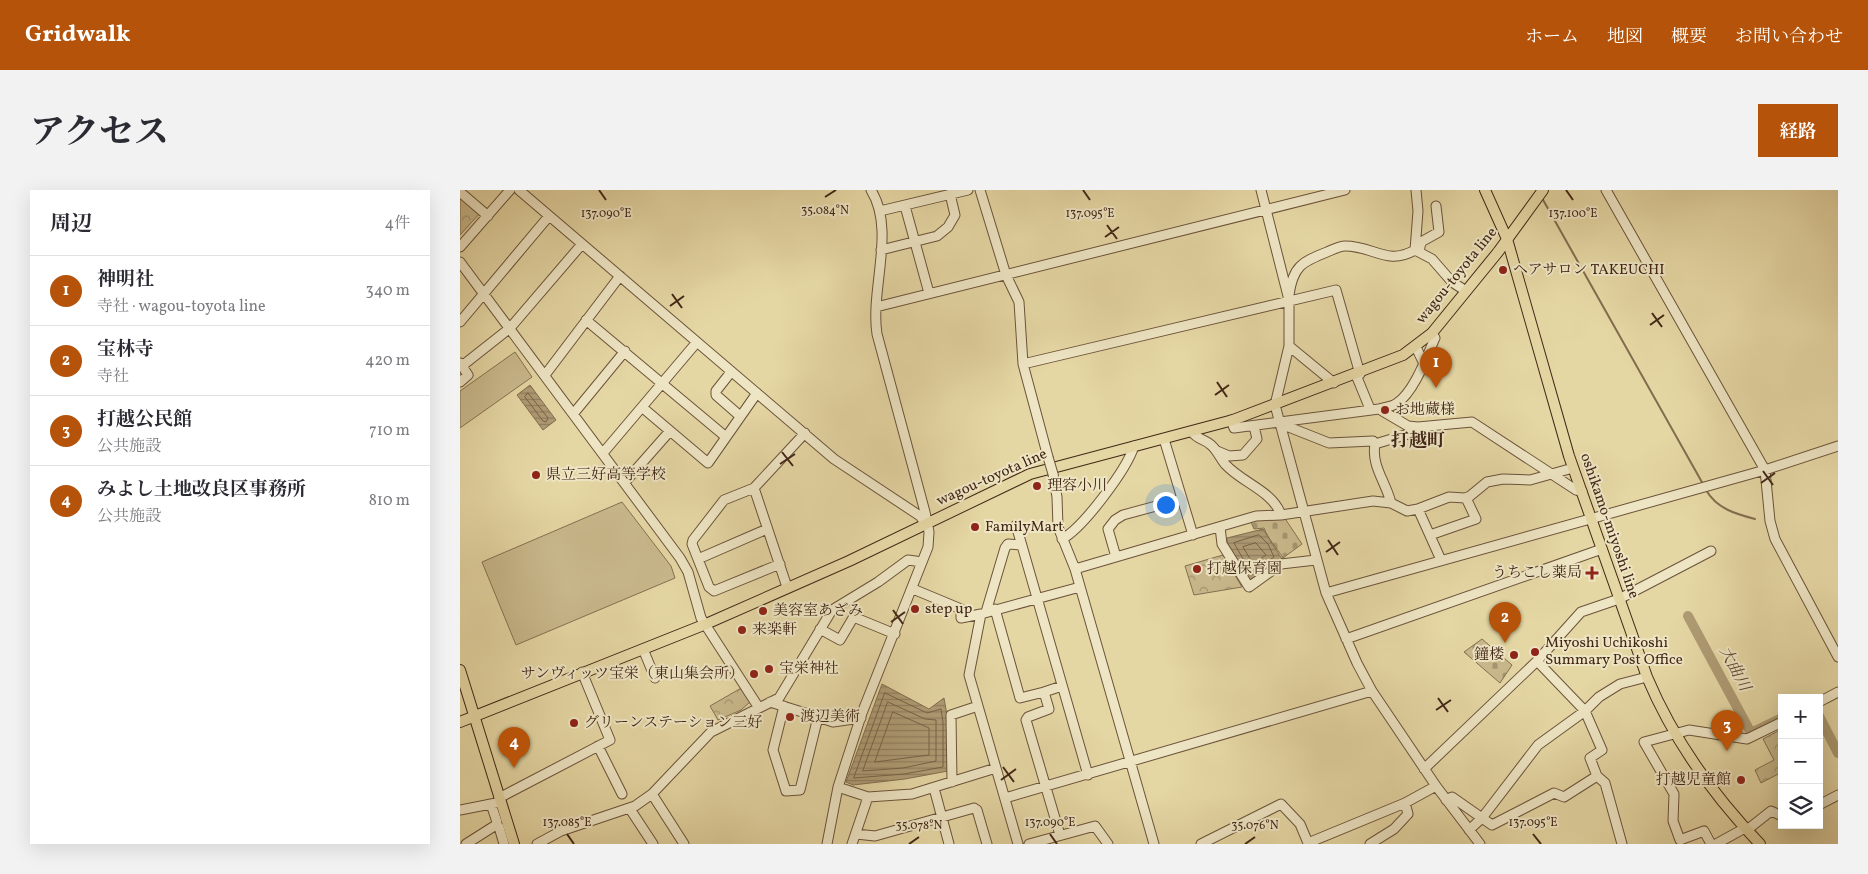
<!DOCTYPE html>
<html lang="ja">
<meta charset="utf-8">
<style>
:root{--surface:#fff;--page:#f2f2f3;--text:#2b2b33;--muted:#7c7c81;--line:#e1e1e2;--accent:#b45309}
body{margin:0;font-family:Vollkorn,"Noto Serif JP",serif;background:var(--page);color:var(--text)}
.controls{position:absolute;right:15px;bottom:15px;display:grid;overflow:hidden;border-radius:0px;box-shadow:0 5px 20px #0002}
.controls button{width:45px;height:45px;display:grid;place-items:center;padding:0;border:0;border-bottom:1px solid var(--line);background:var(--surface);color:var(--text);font:25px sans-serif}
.you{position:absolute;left:705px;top:314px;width:18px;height:18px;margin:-12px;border:4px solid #fff;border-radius:50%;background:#1a73e8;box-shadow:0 0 0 8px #1a73e833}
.badge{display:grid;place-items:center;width:32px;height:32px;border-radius:50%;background:var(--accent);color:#fff;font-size:16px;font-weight:700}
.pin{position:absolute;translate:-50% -41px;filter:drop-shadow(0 1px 2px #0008)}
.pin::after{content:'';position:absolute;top:26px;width:18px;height:15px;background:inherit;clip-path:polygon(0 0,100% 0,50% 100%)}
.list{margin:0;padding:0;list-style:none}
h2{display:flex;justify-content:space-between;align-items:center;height:65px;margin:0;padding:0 20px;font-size:21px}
h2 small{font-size:16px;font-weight:400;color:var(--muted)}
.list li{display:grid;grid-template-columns:32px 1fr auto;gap:15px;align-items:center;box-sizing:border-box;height:70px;padding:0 20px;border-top:1px solid var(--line)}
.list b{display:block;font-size:19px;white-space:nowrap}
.list p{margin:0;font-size:16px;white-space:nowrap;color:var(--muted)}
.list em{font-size:16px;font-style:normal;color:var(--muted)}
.icon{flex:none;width:28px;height:28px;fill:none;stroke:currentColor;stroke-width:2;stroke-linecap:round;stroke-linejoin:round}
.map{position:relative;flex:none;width:1378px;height:654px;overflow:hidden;border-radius:0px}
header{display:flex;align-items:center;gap:30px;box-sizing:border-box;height:70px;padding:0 25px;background:var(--accent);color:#fff}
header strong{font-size:24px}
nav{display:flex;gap:28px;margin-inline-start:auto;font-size:18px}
.intro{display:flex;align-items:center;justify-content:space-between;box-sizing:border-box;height:120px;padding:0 30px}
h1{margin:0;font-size:35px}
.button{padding:12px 22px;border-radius:0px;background:var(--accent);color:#fff;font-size:18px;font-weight:700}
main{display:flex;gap:30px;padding:0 30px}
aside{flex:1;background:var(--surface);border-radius:0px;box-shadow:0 5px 20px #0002}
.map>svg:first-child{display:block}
.forest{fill:url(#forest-crowns);stroke:#867052}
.cemetery{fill:url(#cemetery-stones);stroke:#867052}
.pitch{fill:#c9b98c;stroke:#867052}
.water{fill:url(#water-rules);stroke:#836d4f}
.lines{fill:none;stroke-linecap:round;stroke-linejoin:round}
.shore{stroke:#786146;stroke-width:1}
.stream{stroke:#836d4f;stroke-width:2}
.river{stroke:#ae9b74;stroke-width:10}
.minor-casing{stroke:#6b533a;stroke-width:11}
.major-casing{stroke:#422717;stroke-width:12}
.minor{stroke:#eee5c4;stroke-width:9}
.major{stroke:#e5d7a4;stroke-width:10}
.minor-bridge-casing{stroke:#6b533a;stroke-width:11;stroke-linecap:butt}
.minor-bridge{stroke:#eee5c4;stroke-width:9}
.ticks{fill:none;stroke:#422717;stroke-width:2}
.poi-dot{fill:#8f2418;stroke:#eee5c4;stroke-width:2}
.labels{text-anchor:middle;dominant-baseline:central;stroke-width:4;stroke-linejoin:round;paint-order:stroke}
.poi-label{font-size:15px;fill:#422717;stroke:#eee5c4;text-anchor:start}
.street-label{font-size:15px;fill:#422717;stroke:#eee5c4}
.water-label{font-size:16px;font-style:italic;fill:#624a33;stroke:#eee5c4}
.quarter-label{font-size:18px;font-weight:bold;fill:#422717;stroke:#eee5c4}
.ticks-label{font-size:12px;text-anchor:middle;fill:#422717;stroke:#eee5c4;stroke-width:4;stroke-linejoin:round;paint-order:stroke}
</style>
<header>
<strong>Gridwalk</strong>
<nav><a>ホーム</a><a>地図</a><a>概要</a><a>お問い合わせ</a></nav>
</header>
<div class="intro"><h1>アクセス</h1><a class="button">経路</a></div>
<main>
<aside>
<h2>周辺<small>4件</small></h2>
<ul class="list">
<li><span class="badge">1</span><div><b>神明社</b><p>寺社 · wagou-toyota line</p></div><em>340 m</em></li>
<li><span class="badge">2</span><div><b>宝林寺</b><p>寺社</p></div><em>420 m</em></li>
<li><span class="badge">3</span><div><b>打越公民館</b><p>公共施設</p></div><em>710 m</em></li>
<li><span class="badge">4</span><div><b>みよし土地改良区事務所</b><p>公共施設</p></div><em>810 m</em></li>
</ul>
</aside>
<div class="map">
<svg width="1378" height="654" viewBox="0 0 1378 654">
<defs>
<pattern id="forest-crowns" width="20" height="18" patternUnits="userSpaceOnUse" patternTransform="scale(1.25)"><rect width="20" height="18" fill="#c9b98c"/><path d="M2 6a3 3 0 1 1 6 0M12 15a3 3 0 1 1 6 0" fill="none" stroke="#a59671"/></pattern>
<pattern id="cemetery-stones" width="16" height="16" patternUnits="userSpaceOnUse" patternTransform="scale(1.25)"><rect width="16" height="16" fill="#c9b98c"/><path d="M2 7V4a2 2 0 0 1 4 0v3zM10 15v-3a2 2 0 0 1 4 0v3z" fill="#a59671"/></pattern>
<pattern id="water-rules" width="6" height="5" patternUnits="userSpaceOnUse" patternTransform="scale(1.25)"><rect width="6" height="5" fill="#ae9b74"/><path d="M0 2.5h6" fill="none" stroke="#8f7e5e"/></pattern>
</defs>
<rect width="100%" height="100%" fill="#e5d7a4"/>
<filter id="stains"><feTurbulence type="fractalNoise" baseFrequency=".004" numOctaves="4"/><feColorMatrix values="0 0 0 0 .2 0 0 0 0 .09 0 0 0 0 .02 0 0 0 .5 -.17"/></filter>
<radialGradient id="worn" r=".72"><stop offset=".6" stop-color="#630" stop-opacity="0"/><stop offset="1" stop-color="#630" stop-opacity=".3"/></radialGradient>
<path class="forest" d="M0,6L21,22L0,45Z
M763,365L782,397L734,405L725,376Z
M283,497L290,512L281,520L258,530L250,516Z
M1322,539V582L1301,593L1295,580L1314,570L1303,549Z"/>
<path class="cemetery" d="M824,327L842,354L823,368C817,358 808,349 804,338L794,339L790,330Z
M1022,449L1052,475L1040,493L1004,462Z"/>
<path class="pitch" d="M55,162L72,187L0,238V201Z
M162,312L211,376L215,388L56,455L22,372Z"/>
<path class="water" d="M70,195L96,230L83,240L57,205Z
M803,339L822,369L790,390L787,389L767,352V348Z
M422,494L469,519L484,508L488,531V581L445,589L393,595L386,592Z"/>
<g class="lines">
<path class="shore" d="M68,203L88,228L86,232L83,231L65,207Z
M799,345L808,354L814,367L791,383L774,353Z
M796,353L806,365L793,374L783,357Z
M425,503L467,523L481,519L483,532V577L444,584L394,588Z
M428,512L465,529L476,530V571L443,578L403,581Z
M433,522L469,538V565L415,572Z"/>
<path class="stream" d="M1082,8L1243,294
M1246,300C1257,319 1276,324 1295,329"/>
<path class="river" d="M1228,426L1291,543L1322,528
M1359,526L1378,563"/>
<g class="minor-casing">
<path id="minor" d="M59,0L374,269L460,326L466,334
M520,0L546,85L559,112L563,174L588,267
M801,0L829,110V156L815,215L866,403L897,473L912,501L976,596L1020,654
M1146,0L1305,280L1310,331L1315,349L1378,467
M0,2L28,26
M445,16L469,103
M420,21L508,0
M0,57L50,0
M421,60L477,46L488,37L495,25L490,4
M955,60L958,21L956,0
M959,62L961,52L979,42L976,16
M0,72L220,368L228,382L241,428L299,518
M829,105C833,76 842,72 867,62C872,60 879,56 885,56C914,56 927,76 955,60L972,69L992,92L1006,101
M416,117L885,0
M126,130L266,247
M0,132L89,26
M829,156L874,193
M956,157L964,174
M0,173L2,176L50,138L122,54
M563,174L876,100L900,184
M271,182L256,201V205L280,226
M85,185L160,86
M896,185L910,219
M0,192L8,185L2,176
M183,218L248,273L297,203
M919,219L948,236L958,237L1012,232L1116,300L1122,301
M114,223L165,161
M771,230L774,238L919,219C925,217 932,217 937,213C954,202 967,166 975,148L972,143
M821,234L869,253L913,251L915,254L955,242L958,237
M732,242C738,250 745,249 751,255C757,260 760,268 765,274C782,293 813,301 821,325
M704,249L733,345
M915,254C911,276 926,292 931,313
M757,261L769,266L783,265L797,249L794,236
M143,263L237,152
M593,284L597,307L598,337L615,379L694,654
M165,292L210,241
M294,298L264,310L233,350L232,354L249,397L254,401L320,374
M958,319L981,370
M556,335L628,585
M760,337L762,354L789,397L821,374L856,370
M970,345L1016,329L1006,308
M602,349C623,338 667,279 674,256
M656,367L648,339L655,330L663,325L722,309
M238,369L307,339
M615,379L796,326L821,325L913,311L931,313L947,321L958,319L989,307L1005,308L1010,306L1027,292L1043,289L1070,290L1113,278
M327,397L294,298L345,243
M453,399L501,419V428L521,424
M866,403L1305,280L1378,256
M535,419L560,508L584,502L589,519L568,527L566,530L600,645
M526,422L545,358L548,354L561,355
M360,439L380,450L393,428H396L435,444
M886,449L1142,359
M183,459L195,488
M1077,471L1125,521L1142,560L1130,568L1137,586L1145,593L1162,654
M584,502L602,496
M310,512L358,527L340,600L326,601L313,560L324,516
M1359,512L1378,502
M358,527L373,532L401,528
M138,556L162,604
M964,579L1077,471L1121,422L1159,409L1251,361
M492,592L491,525L518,516
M378,597L408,607L452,604L536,578
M474,598L489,654
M192,604L224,654
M39,608L150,550L122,482
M545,608L912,501
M986,610L992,607L1032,635L1094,603L1104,607L1137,586
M31,614L37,632L36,635
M1359,615L1378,605
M170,619L193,654
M0,620L41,612
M1009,640L1022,628L1078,555L1125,521L1139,507L1160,494L1187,487
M1287,640L1311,621L1322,626
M396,644L415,646L514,618L517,620L527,654
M6,654L36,635L39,637L44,654
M77,654L101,641L175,616L192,604L251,542L319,508L372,420L418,392L448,370L462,372
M367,654L378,597L402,523L468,357L469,342L465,322L417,144C410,99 436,40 411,0
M392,654L408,607
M558,654L509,485L521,424L620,397
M569,654L635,636L648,654
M741,654L821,614L840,634L848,653L945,613
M910,654L934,639L948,624L945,613L976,596
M1251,654L1244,641L1220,650L1213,631L1214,604L1184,552L1229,540L1287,549L1322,532
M1256,654L1285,638"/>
</g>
<g class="major-casing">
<path id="major" d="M1025,0L1047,49L1109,266L1187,487C1214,551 1252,604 1300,654
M0,480L54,654
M0,532L246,434L389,371L570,284L773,230L943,165L972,143L1038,62L1083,0"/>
</g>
<use href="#minor" class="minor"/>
<use href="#major" class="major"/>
<g class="minor-bridge-casing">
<path id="minor-bridge" d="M588,267L593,284"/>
</g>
<use href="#minor-bridge" class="minor-bridge"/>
</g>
<path class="ticks" d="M139,0L146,10M623,0L630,10M1106,0L1113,10M365,7L376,0M647,35L657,49M645,47L659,37M212,104L222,118M210,116L224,106M1192,123L1202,137M1190,135L1204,125M757,192L767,207M755,205L769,195M322,262L333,276M320,274L335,264M1303,281L1313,295M1301,293L1315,283M868,350L878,365M866,362L880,352M433,420L443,434M431,432L445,422M978,508L988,522M976,520L991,510M543,577L554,592M541,590L556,579M107,644L114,654M590,644L597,654M1073,644L1081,654M449,654L459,647M785,654L795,647"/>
<g class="poi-dot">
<circle cx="1043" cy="80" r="5"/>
<circle cx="925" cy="220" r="5"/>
<circle cx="76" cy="285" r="5"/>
<circle cx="577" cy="296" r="5"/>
<circle cx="515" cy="337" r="5"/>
<circle cx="737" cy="379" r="5"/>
<path d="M1129.5 375.5h5v5h5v5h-5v5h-5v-5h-5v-5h5z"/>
<circle cx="455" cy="419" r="5"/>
<circle cx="303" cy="421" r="5"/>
<circle cx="282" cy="440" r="5"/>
<circle cx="1075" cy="462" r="5"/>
<circle cx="1054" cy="465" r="5"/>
<circle cx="309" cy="479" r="5"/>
<circle cx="294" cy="484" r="5"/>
<circle cx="330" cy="527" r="5"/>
<circle cx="114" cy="533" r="5"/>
<circle cx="1281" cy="590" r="5"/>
</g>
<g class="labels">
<g class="poi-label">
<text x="1053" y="80">ヘアサロン TAKEUCHI</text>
<text x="935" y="220">お地蔵様</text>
<text x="86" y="285">県立三好高等学校</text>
<text x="587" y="296">理容小川</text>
<text x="525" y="337">FamilyMart</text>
<text x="747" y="379">打越保育園</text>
<text x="1122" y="383" text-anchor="end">うちこし薬局</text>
<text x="465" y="419">step up</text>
<text x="313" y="421">美容室あざみ</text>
<text x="292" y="440">来楽軒</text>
<text x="1085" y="453">Miyoshi Uchikoshi<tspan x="1085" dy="17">Summary Post Office</tspan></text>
<text x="1044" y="465" text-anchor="end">鐘楼</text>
<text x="319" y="479">宝栄神社</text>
<text x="284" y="484" text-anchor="end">サンヴィッツ宝栄（東山集会所）</text>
<text x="340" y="527">渡辺美術</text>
<text x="124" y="533">グリーンステーション三好</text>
<text x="1271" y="590" text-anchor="end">打越児童館</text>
</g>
<g class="street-label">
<text transform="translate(997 86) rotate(-51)">wagou-toyota line</text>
<text transform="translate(532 288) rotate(-24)">wagou-toyota line</text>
<text transform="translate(1149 336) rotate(71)">oshikamo-miyoshi line</text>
</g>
<g class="water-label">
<text transform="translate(1274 479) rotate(62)">大曲川</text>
</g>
<g class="quarter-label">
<text x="958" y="251">打越町</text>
</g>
</g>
<g class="ticks-label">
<text x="365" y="24">35.084°N</text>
<text x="146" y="27">137.090°E</text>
<text x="630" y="27">137.095°E</text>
<text x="1113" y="27">137.100°E</text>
<text x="107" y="636">137.085°E</text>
<text x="590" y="636">137.090°E</text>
<text x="1073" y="636">137.095°E</text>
<text x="459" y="639">35.078°N</text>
<text x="795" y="639">35.076°N</text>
</g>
<rect width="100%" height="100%" filter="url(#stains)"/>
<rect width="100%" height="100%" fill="url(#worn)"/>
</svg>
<div class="controls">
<button>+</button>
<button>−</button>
<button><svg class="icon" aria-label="layers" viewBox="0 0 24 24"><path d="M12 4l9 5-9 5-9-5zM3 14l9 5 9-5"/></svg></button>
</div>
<div class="you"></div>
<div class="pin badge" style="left:976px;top:198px">1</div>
<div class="pin badge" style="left:1045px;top:453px">2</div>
<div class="pin badge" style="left:1267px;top:561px">3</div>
<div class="pin badge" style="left:54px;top:578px">4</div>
</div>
</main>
